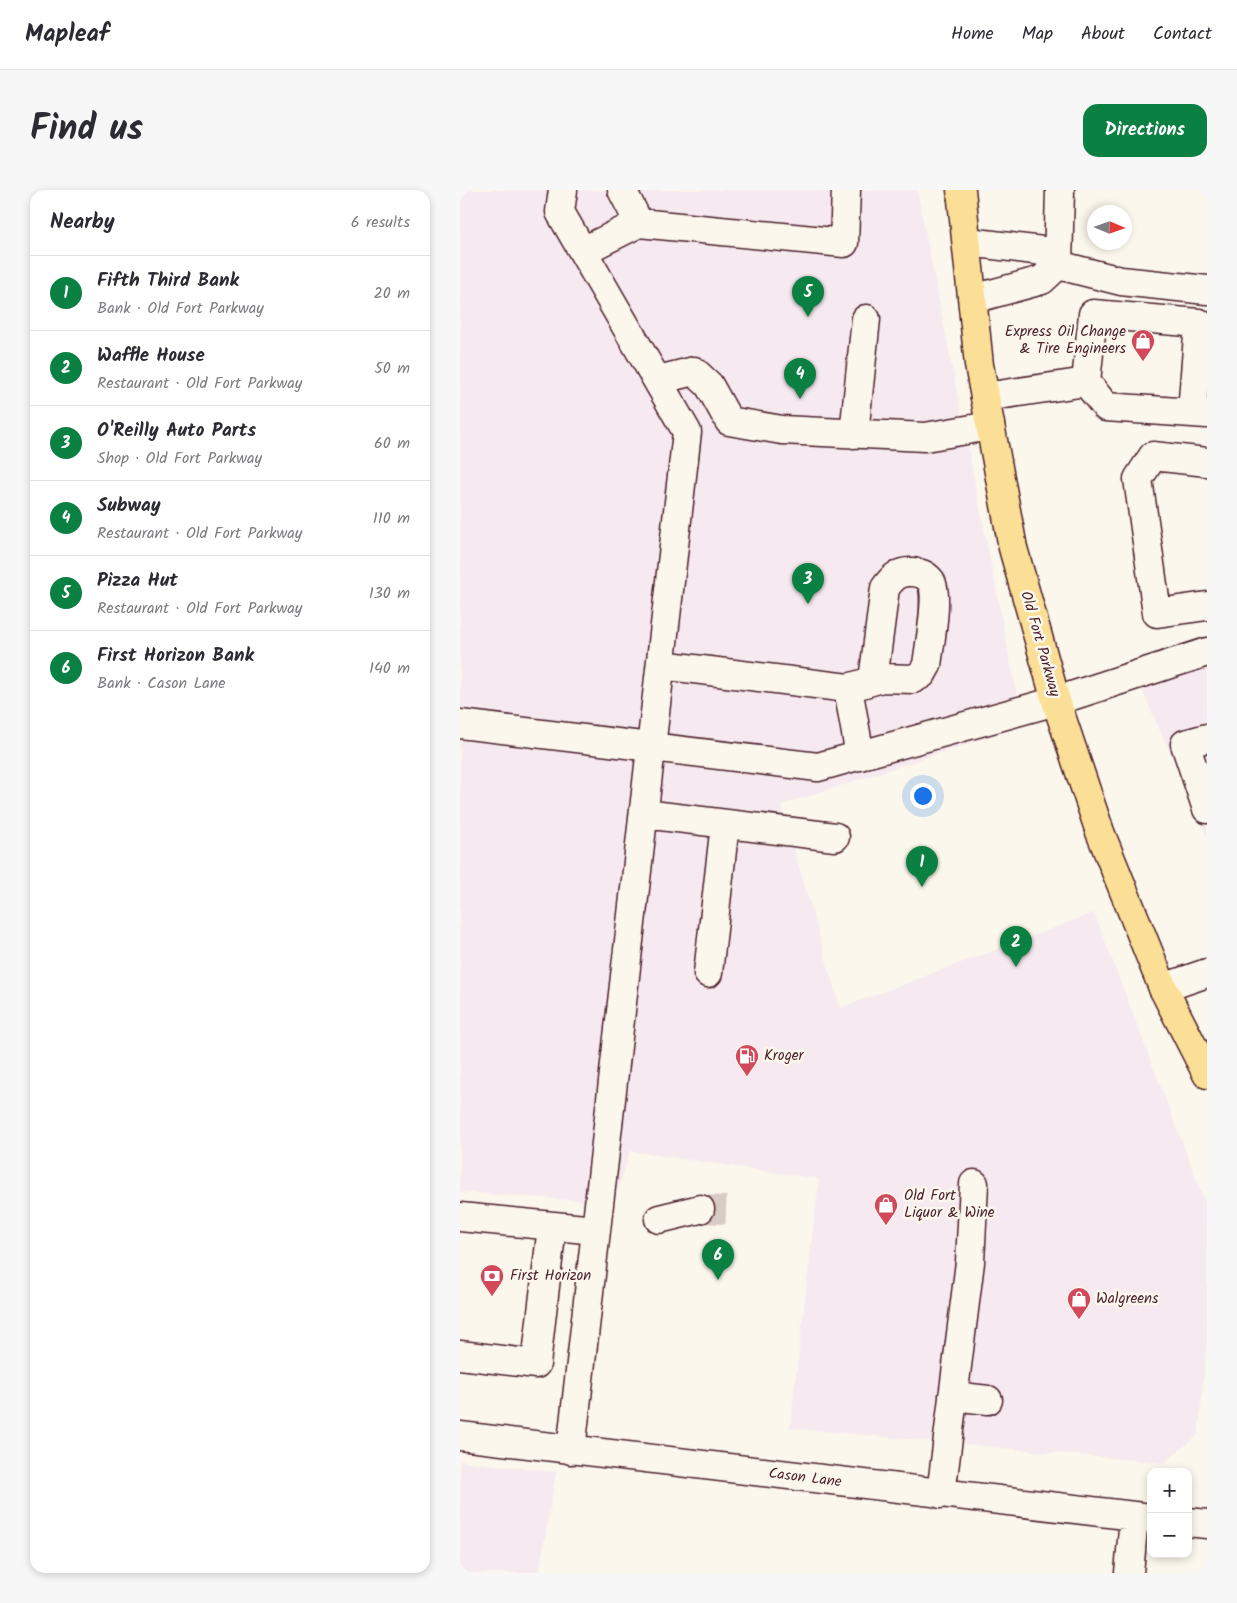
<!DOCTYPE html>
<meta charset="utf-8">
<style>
:root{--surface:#fff;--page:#f7f7f7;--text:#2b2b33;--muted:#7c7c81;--line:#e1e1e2;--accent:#0b8043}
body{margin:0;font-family:Kalam,sans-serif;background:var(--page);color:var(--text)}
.controls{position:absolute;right:15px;bottom:15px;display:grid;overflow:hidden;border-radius:10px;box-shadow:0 2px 8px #0003}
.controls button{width:45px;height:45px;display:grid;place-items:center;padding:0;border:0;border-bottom:1px solid var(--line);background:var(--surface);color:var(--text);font:25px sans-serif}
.compass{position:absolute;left:627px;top:15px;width:45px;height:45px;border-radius:50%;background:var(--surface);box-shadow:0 2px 8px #0003;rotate:92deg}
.you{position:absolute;left:462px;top:605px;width:18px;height:18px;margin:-12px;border:4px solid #fff;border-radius:50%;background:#1a73e8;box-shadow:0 0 0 8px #1a73e833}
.badge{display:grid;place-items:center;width:32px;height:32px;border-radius:50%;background:var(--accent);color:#fff;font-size:16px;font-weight:700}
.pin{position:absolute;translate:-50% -41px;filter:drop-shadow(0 1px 2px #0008)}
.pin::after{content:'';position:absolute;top:26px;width:18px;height:15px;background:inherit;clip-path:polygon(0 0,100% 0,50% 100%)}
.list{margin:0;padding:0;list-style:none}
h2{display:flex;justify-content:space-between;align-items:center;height:65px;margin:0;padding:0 20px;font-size:21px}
h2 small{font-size:16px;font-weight:400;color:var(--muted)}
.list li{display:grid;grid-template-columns:32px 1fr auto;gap:15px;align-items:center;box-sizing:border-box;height:75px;padding:0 20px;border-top:1px solid var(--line)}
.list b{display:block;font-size:19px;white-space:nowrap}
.list p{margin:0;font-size:16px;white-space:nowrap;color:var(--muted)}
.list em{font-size:16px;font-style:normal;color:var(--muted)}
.map{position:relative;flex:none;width:747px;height:1383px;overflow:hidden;border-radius:15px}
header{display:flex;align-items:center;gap:30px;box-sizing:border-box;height:70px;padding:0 25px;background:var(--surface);border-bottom:1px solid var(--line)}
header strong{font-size:24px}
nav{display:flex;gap:28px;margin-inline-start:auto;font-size:18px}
.intro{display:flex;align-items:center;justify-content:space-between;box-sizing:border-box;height:120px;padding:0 30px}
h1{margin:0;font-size:35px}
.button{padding:12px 22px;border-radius:15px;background:var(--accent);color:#fff;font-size:18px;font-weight:700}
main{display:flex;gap:30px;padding:0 30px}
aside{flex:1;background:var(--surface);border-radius:15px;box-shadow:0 2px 8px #0003}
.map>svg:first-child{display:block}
.built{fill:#f6e9ef}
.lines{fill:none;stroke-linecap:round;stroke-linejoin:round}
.minor-tunnel{stroke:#d8ccc5;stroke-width:28;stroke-dasharray:28 14;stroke-linecap:butt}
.minor-casing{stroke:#4a1f2b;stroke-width:31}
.major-casing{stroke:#4a1f2b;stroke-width:31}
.minor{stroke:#fbf7ec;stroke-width:28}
.major{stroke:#fbdf96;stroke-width:28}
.labels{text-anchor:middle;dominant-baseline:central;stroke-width:5;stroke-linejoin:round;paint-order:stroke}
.poi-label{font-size:15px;fill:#4a1f2b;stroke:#fbf7ec;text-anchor:start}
.street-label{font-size:15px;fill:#4a1f2b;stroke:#fbf7ec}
</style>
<header>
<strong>Mapleaf</strong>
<nav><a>Home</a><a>Map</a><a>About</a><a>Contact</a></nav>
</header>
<div class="intro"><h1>Find us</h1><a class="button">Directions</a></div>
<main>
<aside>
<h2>Nearby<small>6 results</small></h2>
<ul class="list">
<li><span class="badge">1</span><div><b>Fifth Third Bank</b><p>Bank · Old Fort Parkway</p></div><em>20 m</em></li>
<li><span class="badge">2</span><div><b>Waffle House</b><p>Restaurant · Old Fort Parkway</p></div><em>50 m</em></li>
<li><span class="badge">3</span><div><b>O'Reilly Auto Parts</b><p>Shop · Old Fort Parkway</p></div><em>60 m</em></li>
<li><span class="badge">4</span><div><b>Subway</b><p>Restaurant · Old Fort Parkway</p></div><em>110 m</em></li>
<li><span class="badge">5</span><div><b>Pizza Hut</b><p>Restaurant · Old Fort Parkway</p></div><em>130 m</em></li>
<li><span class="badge">6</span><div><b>First Horizon Bank</b><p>Bank · Cason Lane</p></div><em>140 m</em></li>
</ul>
</aside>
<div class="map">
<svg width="747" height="1383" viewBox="0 0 747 1383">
<rect width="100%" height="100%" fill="#fbf7ec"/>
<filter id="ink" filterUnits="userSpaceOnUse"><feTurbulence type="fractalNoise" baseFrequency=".02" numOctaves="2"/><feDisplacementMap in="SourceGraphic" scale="10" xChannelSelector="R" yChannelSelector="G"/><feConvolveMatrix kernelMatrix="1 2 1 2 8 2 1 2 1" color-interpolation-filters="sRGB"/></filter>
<g filter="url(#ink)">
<path class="built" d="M0,0H457L563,536L321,615L380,818L634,723L747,1017V1150L738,1245L704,1273L330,1238L359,989L170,961L154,1013L0,1002Z
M747,456V646L669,470Z
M0,1271L96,1282L79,1383H0Z"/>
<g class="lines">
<path class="minor-tunnel" d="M240,1019L266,1020"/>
<g class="minor-casing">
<path id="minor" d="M103,0L100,22L227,242L111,1260
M162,0L179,33
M508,52L583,61L598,75L661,91L747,100
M123,61L179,33L384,53L386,0
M513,109L582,90L598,75L600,0
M198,190L234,181L249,195L269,231L322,240L465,247L530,236
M525,207L626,192
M732,222L739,133L633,124L626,192L646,217L747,224
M394,244L406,129
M747,272L693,266L678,289L697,423L747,416
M201,475L388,498L400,566
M388,498L422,488L453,489L462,484L467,475C469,458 480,402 470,390C465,384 460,383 453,382C439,381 433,387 425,398L413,490
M0,534L358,577L596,511L747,462
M747,548L725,554L747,619
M184,624L375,647
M248,783L265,634
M703,798L747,783
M0,1027L136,1040
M199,1029L240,1019
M0,1165L76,1174L92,1036
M493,1206L528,1210
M0,1246L691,1328
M481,1304L510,1072L514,994
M728,1332L747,1334
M669,1383L674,1327"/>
</g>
<g class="major-casing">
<path id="major" d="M501,0L519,175L553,358L596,511L640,642L703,798L747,884"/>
</g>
<use href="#minor" class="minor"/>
<use href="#major" class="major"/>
</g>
</g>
<defs>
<g id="shop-pin" transform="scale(1.25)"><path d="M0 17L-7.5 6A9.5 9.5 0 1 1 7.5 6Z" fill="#d1495b" stroke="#fbf7ec"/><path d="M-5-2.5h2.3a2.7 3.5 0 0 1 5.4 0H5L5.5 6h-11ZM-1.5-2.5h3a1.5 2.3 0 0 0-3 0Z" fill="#fff"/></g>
<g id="fuel-pin" transform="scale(1.25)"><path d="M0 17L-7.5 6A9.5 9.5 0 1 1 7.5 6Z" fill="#d1495b" stroke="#fbf7ec"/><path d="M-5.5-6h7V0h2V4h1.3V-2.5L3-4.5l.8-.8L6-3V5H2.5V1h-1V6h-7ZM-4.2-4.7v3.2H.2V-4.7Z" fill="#fff"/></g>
<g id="bank-pin" transform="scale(1.25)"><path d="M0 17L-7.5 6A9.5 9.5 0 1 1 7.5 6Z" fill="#d1495b" stroke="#fbf7ec"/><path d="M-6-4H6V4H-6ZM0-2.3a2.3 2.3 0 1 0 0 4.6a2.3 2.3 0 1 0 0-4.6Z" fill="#fff"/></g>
</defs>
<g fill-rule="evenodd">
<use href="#shop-pin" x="683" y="151"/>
<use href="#fuel-pin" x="287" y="866"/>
<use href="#shop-pin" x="426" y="1015"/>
<use href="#bank-pin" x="32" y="1086"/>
<use href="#shop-pin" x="619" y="1109"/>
</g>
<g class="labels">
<g class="poi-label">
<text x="666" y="142" text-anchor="end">Express Oil Change<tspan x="666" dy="17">&amp; Tire Engineers</tspan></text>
<text x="304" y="866">Kroger</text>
<text x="444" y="1006">Old Fort<tspan x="444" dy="17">Liquor &amp; Wine</tspan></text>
<text x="50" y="1086">First Horizon</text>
<text x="636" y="1109">Walgreens</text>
</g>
<g class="street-label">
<text transform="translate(580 454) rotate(74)">Old Fort Parkway</text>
<text transform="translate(345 1288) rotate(7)">Cason Lane</text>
</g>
</g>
</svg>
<div class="controls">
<button>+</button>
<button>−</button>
</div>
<svg class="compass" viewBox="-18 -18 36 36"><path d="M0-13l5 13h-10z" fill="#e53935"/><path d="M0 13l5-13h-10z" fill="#7c7c81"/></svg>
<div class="you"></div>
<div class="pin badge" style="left:462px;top:697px">1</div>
<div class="pin badge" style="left:556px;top:777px">2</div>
<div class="pin badge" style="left:348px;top:414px">3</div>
<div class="pin badge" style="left:340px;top:209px">4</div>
<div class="pin badge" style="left:348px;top:127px">5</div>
<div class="pin badge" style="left:258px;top:1090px">6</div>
</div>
</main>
